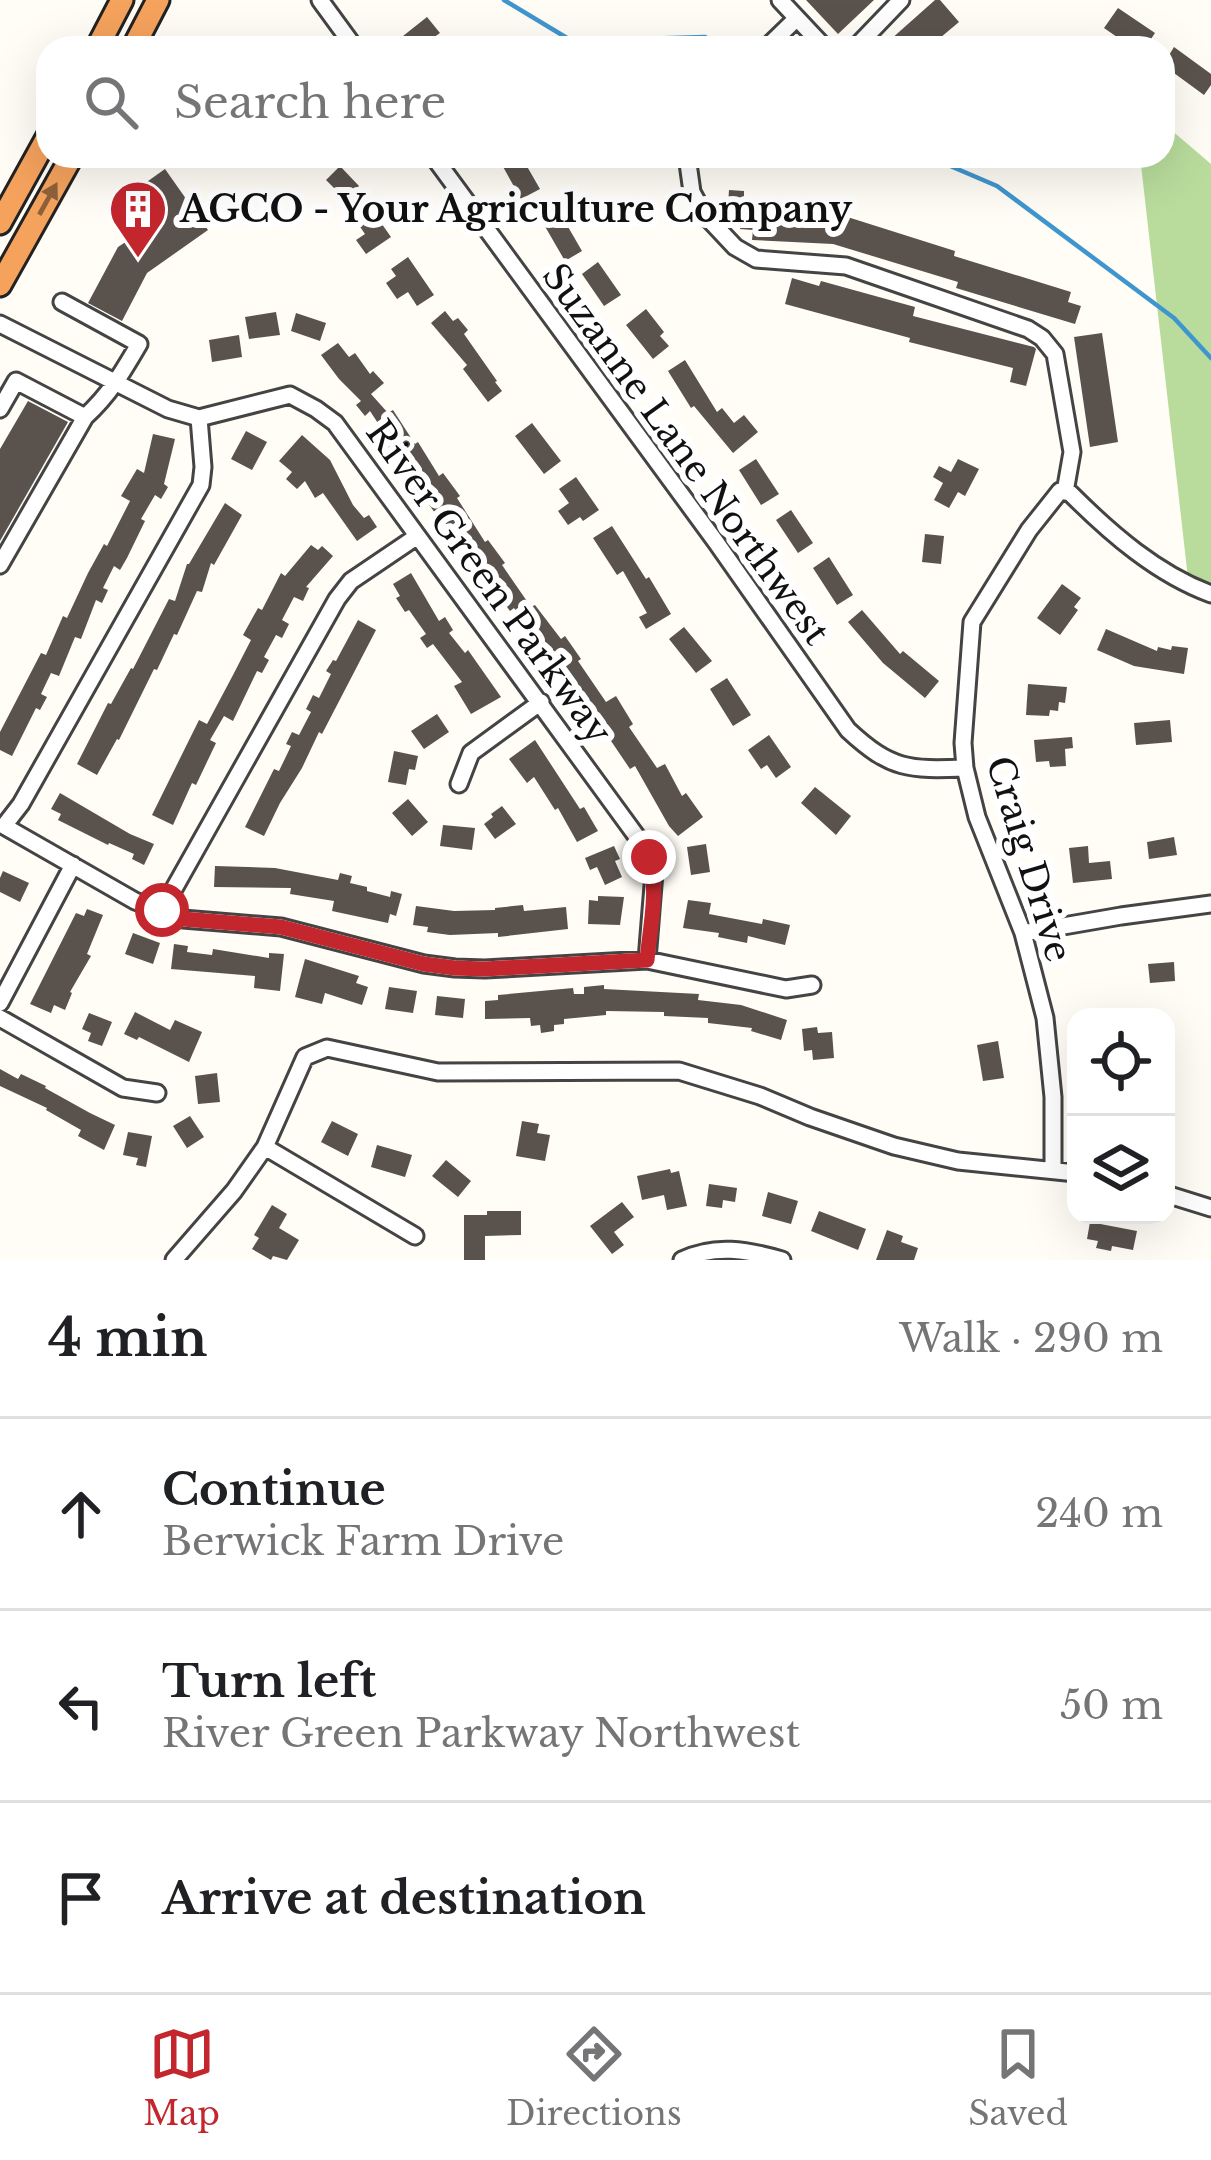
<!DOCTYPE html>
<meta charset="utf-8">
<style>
:root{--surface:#fff;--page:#f6f6f6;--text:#202124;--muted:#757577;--line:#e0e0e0;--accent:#c4262e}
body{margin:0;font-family:"Libre Baskerville",serif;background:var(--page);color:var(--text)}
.controls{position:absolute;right:36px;bottom:36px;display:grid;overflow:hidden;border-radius:24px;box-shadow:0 12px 48px #0002}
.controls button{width:108px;height:108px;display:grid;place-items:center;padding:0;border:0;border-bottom:3px solid var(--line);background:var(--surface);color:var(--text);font:60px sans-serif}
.stop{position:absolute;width:36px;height:36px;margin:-27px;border:9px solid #c4262e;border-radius:50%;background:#fff}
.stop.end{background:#c4262e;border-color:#fff;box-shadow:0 3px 12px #0008}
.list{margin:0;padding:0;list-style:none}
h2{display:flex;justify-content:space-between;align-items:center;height:156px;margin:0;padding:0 48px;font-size:51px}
h2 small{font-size:39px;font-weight:400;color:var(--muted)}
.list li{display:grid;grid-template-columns:78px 1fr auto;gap:36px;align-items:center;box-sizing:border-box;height:192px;padding:0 48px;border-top:3px solid var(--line)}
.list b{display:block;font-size:45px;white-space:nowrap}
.list p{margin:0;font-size:39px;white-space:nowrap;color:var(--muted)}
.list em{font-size:39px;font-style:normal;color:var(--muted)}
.icon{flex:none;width:66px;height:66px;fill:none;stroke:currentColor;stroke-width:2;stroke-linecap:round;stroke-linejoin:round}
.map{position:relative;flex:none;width:1211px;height:1260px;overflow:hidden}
.search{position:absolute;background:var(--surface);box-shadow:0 12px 48px #0002;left:36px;right:36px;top:36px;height:132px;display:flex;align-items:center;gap:30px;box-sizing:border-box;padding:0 42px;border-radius:36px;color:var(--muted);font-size:45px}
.sheet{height:732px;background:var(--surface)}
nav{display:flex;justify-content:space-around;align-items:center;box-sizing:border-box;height:168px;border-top:3px solid var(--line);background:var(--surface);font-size:33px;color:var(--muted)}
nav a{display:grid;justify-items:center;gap:6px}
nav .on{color:var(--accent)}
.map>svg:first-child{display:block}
.forest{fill:#b9dc9c}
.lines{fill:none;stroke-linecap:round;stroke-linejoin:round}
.stream{stroke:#3f96cf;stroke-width:4.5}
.building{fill:#5a524d}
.minor-casing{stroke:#444;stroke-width:21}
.highway-casing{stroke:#222;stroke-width:27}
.minor{stroke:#fff;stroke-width:15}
.highway{stroke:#f5a25d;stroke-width:21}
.oneway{fill:#8e613b}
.route{stroke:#c4262e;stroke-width:15}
.labels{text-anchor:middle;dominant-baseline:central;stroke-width:12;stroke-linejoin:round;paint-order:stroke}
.poi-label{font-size:36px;font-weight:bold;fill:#111;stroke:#fff;text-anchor:start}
.street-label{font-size:36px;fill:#111;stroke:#fff}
</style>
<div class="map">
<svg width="1211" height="1260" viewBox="0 0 1211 1260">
<rect width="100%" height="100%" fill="#fffdf5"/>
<path class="forest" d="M1163,123L1211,164V586L1188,578L1140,156H1163Z"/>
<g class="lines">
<path class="stream" d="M504,0L572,41L705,37L727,48
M927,156L997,186L1174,318L1211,358"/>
</g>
<path class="building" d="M806,0H874L838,34Z
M935,0H940L959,22L928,48H881Z
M1118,8L1155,33L1145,48H1110L1117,37L1104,28Z
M427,17L440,33L430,40L436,48H413L403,36Z
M1174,47L1211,74V85L1204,95L1163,65Z
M497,156H521L540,189L521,199Z
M340,166L359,186L345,199L326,180Z
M165,169L208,230L147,273L122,321L88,303L118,247L156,222L134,191Z
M729,190L744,191V200H757L756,210L838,214L955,251L954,256L1071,292L1068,302L1081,306L1075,324L956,288L958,282L833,244L752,240L753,230L740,229V221L727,220Z
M372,210L391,237L366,254L356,240L365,234L356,221Z
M560,213L582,251L565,261L543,223Z
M408,257L434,295L417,306L408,292L397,299L386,283L396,276L391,269Z
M598,262L621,295L604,306L582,274Z
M792,278L819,286L821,281L915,307L913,316L1034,347L1036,349L1026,386L1010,382L1013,368L909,342L910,338L785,304Z
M646,309L664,332L660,336L669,346L653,359L626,325Z
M445,311L453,321L458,318L468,330L464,334L497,381L495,382L502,391L488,402L463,369L467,365L431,323Z
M276,312L280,335L249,339L245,317Z
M296,313L326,323L320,341L291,331Z
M1102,333L1118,442L1090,447L1074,337Z
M239,335L242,357L212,362L209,340Z
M338,343L349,357L355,353L370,374L373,371L384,383L371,394L388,413L393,410L415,444L418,442L439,476L443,473L460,496L457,498L485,542L488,540L505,563L502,565L531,607L535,605L561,639L565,636L581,659L578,661L606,702L616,696L633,724L629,727L657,768L665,764L682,796L686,793L703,817L678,836L669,826L635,766L630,769L609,738L605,741L571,694L575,691L562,672L556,675L525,632L529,629L514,608L510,611L477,567L482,563L467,542L460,546L438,511L435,513L410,478L405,469L410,466L396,443L388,448L381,437L385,434L370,411L365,416L356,405L361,401L339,379L321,355Z
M685,360L717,412L722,408L734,423L744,415L758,432L733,453L694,406L691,408L668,371Z
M28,401L68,422L0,541V449Z
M532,423L561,461L544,474L515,436Z
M246,431L267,442L252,470L231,459Z
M153,434L175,439L164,484L168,487L161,499L155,495L141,519L145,521L127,558L120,570L114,566L103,588L108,590L102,603L96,600L81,639L75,637L59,676L51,673L41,694L47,697L40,710L36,708L12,756L0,750V732L41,653L46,655L63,616L67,618L88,573L104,544L107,546L130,501L121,496L137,469L144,473Z
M302,435L330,460L353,505L364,518L369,515L377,527L357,541L323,493L315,498L305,481L297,489L286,479L292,472L279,461Z
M756,459L779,494L761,505L739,470Z
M958,459L979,469L965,496L958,492L949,508L934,500L943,483L933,477L939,466L951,472Z
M576,477L599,510L583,521L580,517L568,525L558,511L569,503L559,489Z
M225,503L242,515L214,565L211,563L202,592L197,591L177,635L174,634L157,670L154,669L119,740L117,739L97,775L77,764L108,703L111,704L131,668L133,669L169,599L175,601L187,564H189Z
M791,510L813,543L798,553L776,520Z
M612,526L646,579L649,577L671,614L646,629L639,617L647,613L623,571L617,575L593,538Z
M925,534L944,536L941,564L922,562Z
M311,545L318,550L322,546L333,556L306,587L309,588L303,601L294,597L282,620L289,624L282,638L276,635L264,657L269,660L262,673L257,671L233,721L224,716L210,740L216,743L196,785L192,783L173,825L152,815L199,720L207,724L233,675L251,640L243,635L258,608L262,610L281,573L285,576Z
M829,557L853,595L837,605L813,568Z
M411,573L439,621L445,617L453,630L449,633L465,653L468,650L501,697L471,714L454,686L462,682L433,644L427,648L420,638L426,634L409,610L405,612L396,598L400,596L393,584Z
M1062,584L1081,598L1074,607L1078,610L1060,635L1037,618Z
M862,610L900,654L903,651L939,681L925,698L883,663L848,622Z
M358,620L376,630L322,734L319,732L302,768L280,803L264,836L245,827L274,769L279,771L291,746L286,744L292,732L299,735L311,712L306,709L313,695L319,698L331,674L326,671L333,660L336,661Z
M684,627L712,661L696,673L669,639Z
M1106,629L1157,651L1158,647L1171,650L1172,646L1188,648L1184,674L1134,666L1097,650Z
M727,678L751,715L733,726L710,689Z
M1028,684L1067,687L1065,703L1059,702L1058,711L1050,710L1049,716L1026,715Z
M437,714L449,732L424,749L411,731Z
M1170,720L1172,742L1136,745L1134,723Z
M769,735L791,767L776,778L767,765L761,769L748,750Z
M1072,737L1073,748L1065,749L1066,766L1050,767L1049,761L1036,762L1034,740Z
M535,740L580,809L584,807L598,831L577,842L558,808L555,810L534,777L527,783L509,759Z
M394,751L418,756L415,770L409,769L406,785L388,782Z
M815,787L851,816L836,835L801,803Z
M60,793L130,834L154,844L144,865L132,859L134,854L109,843L108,845L58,820L61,814L51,809Z
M408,799L428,822L412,836L392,813Z
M502,806L516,824L495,839L484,824L493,817L491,814Z
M443,825L475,828L472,850L440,846Z
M1174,837L1177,855L1149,859L1147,842Z
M706,844L710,872L691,875L687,847Z
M614,846L620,859L615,861L622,877L605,885L597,867L590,870L585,858Z
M1088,846L1089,863L1110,861L1112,879L1073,883L1069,848Z
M215,866L275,868L338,880L340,873L352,876L350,883L367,887V891L390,897L391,891L402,894L396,916L390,914L388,923L332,911L334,901L290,894L291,888L214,887Z
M3,871L29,883L20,902L0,892V878Z
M598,896L624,897L620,925L588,924L589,900L598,901Z
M688,900L711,903L709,914L762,924L763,919L790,925L785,945L748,936L747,943L718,937L719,933L683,928Z
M523,905L524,911L566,907L568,929L498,937V933L450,935L427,932L428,927L413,925L416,906L454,911L495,910V908Z
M87,909L103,915L87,954L91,956L70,992L72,993L65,1010L54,1005L51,1013L30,1004L76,913L84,916Z
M133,933L160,943L153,964L125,954Z
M174,944L188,946L187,952L212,955L213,949L269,958V953L284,954L280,991L254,988L255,976L171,969Z
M305,959L359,976L356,983L368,987L362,1005L325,993L322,1004L295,997Z
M1174,962L1175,981L1150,983L1148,964Z
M604,985V989L699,994L698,1000L741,1005L787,1020L781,1040L751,1031L752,1028L708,1023V1018L664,1016V1012L606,1011V1015L564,1019V1024L554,1025V1031L541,1033L540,1025L531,1026L530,1018L485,1019V1001L498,1000V995L573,988L574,994H584V987Z
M389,987L417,991L413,1013L385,1009Z
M437,996L465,999L463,1018L435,1015Z
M135,1012L170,1030L175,1020L202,1032L189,1062L139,1037L137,1040L124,1034Z
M89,1013L112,1022L102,1046L88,1041L91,1033L82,1029Z
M817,1027L818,1033L832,1032L834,1058L813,1060L812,1050L804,1051L802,1029Z
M998,1041L1004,1078L983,1081L977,1045Z
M0,1069L18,1079L21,1074L46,1086L45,1088L90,1113L115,1125L104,1150L78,1136L81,1130L46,1110L47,1108L0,1086Z
M217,1073L220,1102L198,1104L195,1076Z
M190,1116L204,1137L187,1148L173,1126Z
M332,1121L358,1134L348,1156L321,1142Z
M522,1121L539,1124L537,1133L550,1135L545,1161L516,1156Z
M128,1132L152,1136L146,1167L136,1165L138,1158L123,1155Z
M377,1145L412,1155L405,1177L371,1167Z
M446,1160L471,1181L458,1197L432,1176Z
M670,1169L671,1173L679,1171L687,1206L667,1210L664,1195L642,1200L637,1176Z
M709,1184L737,1188L735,1202L723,1200L722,1208L706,1206Z
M768,1192L798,1201L791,1224L762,1216Z
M622,1202L634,1217L614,1232L624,1245L612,1254L590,1226Z
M272,1205L287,1214L279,1228L299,1240L287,1260L273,1256L271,1260L252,1249L259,1238L254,1235Z
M487,1211H521V1235L485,1236V1260H464V1215H487Z
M819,1211L866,1229L858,1250L811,1231Z
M1090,1222L1137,1231L1133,1250L1112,1246L1111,1251L1096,1248L1098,1241L1087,1239Z
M887,1230L903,1236L901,1242L918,1248L914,1260H876Z"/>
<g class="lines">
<g class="minor-casing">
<path id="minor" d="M320,0L355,48
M780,0L825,48
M766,48L797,18
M855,48L901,0
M433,156L716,542L848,730C891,770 909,770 965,768
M687,156L692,192L704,214L735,247L756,259L846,266L1028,329L1042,338L1055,354L1072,452L1065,492
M0,324L168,409L199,418L290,395L316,409L335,423L640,841L654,873L647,960
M0,409L16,381L85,417C110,394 122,373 139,344L62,302
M199,418L203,467L201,485L21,804L4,826L135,901L183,919L281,927L424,964L455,968L485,969L647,960L786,989L812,985
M0,565L85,417
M459,784L471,753L541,702
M162,910L337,599L351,581L416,537
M1023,933L1121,916L1211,904
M0,1003L73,865
M0,1018L123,1088L157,1093
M265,1147L415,1236
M1053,1169V1097L1045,1018L1023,933L977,817L965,768L963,743L972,622L1029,530L1060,491L1070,493C1111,534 1157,574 1211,594
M1166,1194L1211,1208
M174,1260L234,1191L265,1147L305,1057L327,1048L438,1072L679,1071L760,1096L810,1117L894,1146L958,1161L1076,1173
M682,1260C715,1244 747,1250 782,1260"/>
</g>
<g class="highway-casing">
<path id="highway" d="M97,48L122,0
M133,48L158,0
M0,223L48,136
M0,285L72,156"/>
</g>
<use href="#minor" class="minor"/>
<use href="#highway" class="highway"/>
</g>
<defs><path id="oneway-solid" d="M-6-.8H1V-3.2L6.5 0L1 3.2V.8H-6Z" transform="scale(3)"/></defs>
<use class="oneway" href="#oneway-solid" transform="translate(48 199) rotate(-61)"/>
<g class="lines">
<path class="route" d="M162,910L183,919L281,927L424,964L455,968L485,969L647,960C650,927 659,890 649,857"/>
</g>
<defs>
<g id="building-pin" transform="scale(3)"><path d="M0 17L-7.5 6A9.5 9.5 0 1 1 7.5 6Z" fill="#c4262e" stroke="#fff"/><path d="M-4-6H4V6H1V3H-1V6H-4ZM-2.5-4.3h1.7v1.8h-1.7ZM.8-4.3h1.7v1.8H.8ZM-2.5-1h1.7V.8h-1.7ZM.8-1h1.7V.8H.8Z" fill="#fff"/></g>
</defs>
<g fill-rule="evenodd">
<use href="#building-pin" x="138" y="209"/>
</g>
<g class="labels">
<g class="poi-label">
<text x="180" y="209">AGCO - Your Agriculture Company</text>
</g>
<g class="street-label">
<text transform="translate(686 454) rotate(54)">Suzanne Lane Northwest</text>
<text transform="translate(489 582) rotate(54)">River Green Parkway</text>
<text transform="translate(1029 859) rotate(73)">Craig Drive</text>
</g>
</g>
</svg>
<div class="controls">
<button><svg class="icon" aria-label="locate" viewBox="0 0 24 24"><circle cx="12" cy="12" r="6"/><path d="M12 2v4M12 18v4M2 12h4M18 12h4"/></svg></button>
<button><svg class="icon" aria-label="layers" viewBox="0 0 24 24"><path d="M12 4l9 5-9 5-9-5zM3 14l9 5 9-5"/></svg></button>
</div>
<div class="stop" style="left:162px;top:910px"></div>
<div class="stop end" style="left:649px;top:857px"></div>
<div class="search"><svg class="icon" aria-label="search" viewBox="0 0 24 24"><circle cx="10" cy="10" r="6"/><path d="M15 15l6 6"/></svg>Search here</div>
</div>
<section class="sheet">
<h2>4 min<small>Walk · 290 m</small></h2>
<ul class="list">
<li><svg class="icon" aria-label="ahead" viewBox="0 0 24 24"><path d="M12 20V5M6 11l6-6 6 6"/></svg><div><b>Continue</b><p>Berwick Farm Drive</p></div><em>240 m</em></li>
<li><svg class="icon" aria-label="left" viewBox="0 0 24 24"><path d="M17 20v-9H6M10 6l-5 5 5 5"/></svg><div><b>Turn left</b><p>River Green Parkway Northwest</p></div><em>50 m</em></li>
<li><svg class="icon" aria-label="arrive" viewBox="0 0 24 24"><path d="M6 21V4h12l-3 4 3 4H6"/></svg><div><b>Arrive at destination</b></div></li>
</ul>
</section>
<nav>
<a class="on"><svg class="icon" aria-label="map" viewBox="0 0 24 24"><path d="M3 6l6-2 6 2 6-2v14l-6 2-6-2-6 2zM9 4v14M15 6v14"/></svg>Map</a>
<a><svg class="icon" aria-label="directions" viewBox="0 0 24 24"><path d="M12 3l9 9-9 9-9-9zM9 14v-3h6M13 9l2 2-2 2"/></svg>Directions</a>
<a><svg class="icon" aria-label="saved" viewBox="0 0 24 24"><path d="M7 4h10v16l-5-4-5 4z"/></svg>Saved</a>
</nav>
